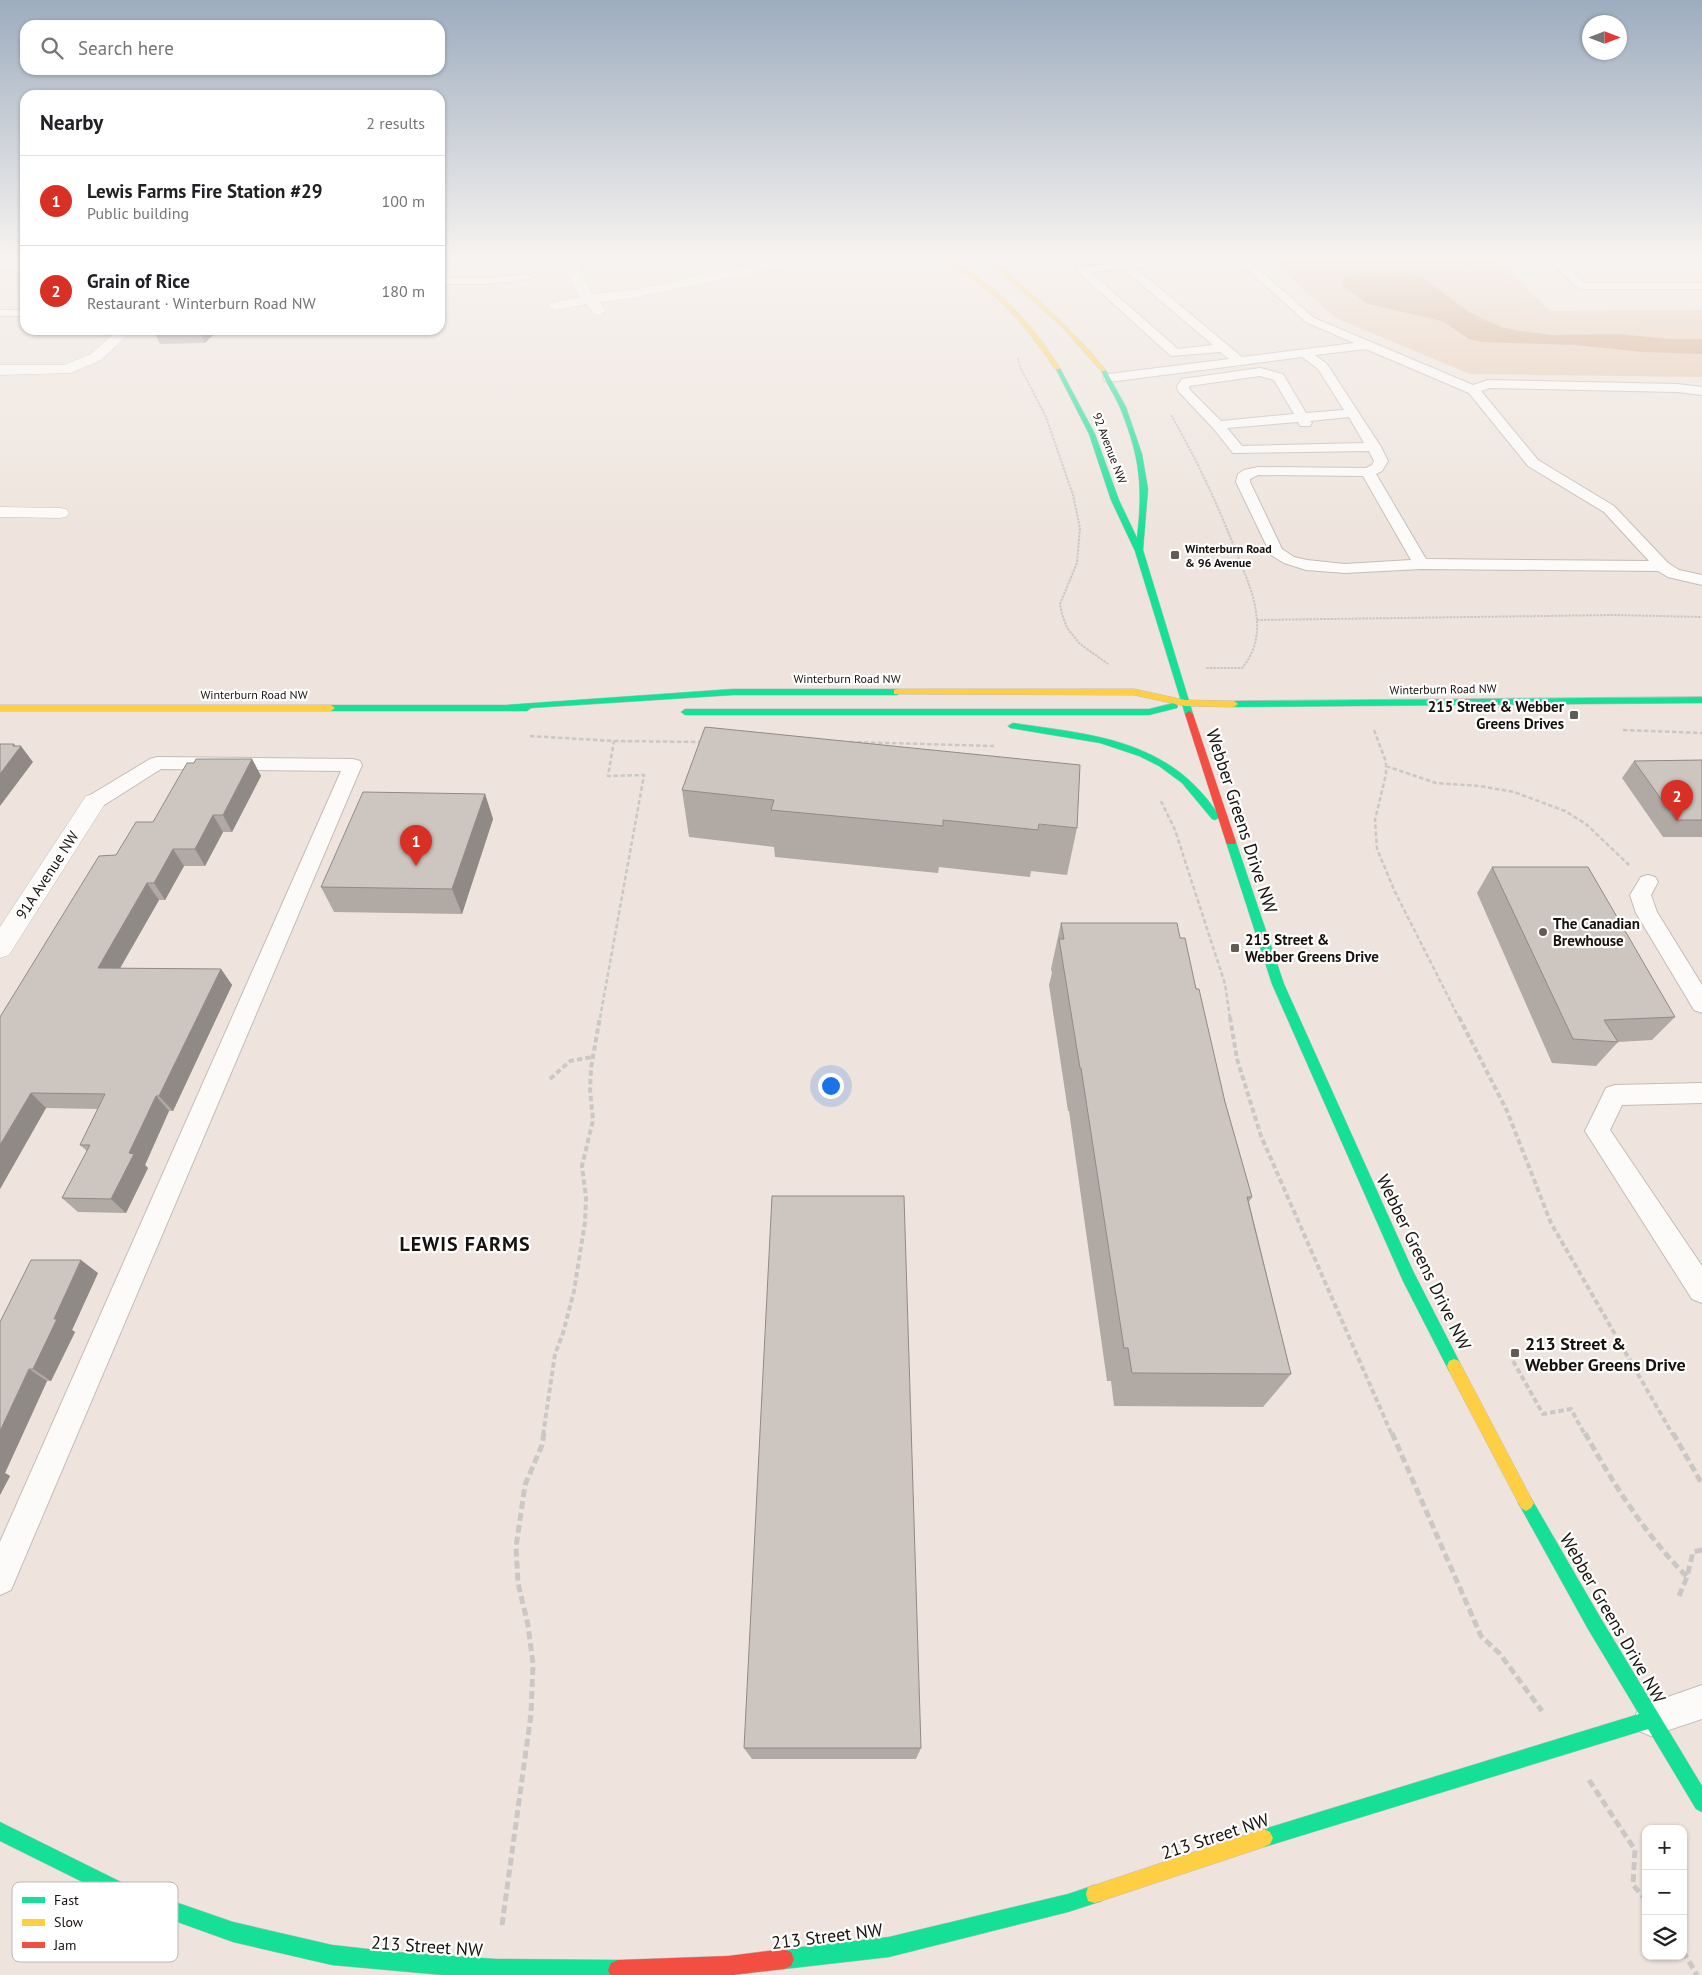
<!DOCTYPE html>
<meta charset="utf-8">
<style>
:root{--surface:#fff;--page:#f2f2f2;--text:#202124;--muted:#757577;--line:#e0e0e0;--accent:#d93025}
body{margin:0;font-family:"PT Sans",sans-serif;background:var(--page);color:var(--text)}
.controls{position:absolute;right:15px;bottom:15px;display:grid;overflow:hidden;border-radius:10px;box-shadow:0 1px 4px #0004}
.controls button{width:45px;height:45px;display:grid;place-items:center;padding:0;border:0;border-bottom:1px solid var(--line);background:var(--surface);color:var(--text);font:25px sans-serif}
.compass{position:absolute;left:1582px;top:15px;width:45px;height:45px;border-radius:50%;background:var(--surface);box-shadow:0 1px 4px #0004;rotate:90deg}
.you{position:absolute;left:830px;top:1085px;width:18px;height:18px;margin:-12px;border:4px solid #fff;border-radius:50%;background:#1a73e8;box-shadow:0 0 0 8px #1a73e833}
.badge{display:grid;place-items:center;width:32px;height:32px;border-radius:50%;background:var(--accent);color:#fff;font-size:16px;font-weight:700}
.pin{position:absolute;translate:-50% -41px;filter:drop-shadow(0 1px 2px #0008)}
.pin::after{content:'';position:absolute;top:26px;width:18px;height:15px;background:inherit;clip-path:polygon(0 0,100% 0,50% 100%)}
.list{margin:0;padding:0;list-style:none}
h2{display:flex;justify-content:space-between;align-items:center;height:65px;margin:0;padding:0 20px;font-size:21px}
h2 small{font-size:16px;font-weight:400;color:var(--muted)}
.list li{display:grid;grid-template-columns:32px 1fr auto;gap:15px;align-items:center;box-sizing:border-box;height:90px;padding:0 20px;border-top:1px solid var(--line)}
.list b{display:block;font-size:19px;white-space:nowrap}
.list p{margin:0;font-size:16px;white-space:nowrap;color:var(--muted)}
.list em{font-size:16px;font-style:normal;color:var(--muted)}
.icon{flex:none;width:28px;height:28px;fill:none;stroke:currentColor;stroke-width:2;stroke-linecap:round;stroke-linejoin:round}
.map{position:relative;flex:none;width:1702px;height:1975px;overflow:hidden}
.search{position:absolute;background:var(--surface);box-shadow:0 1px 4px #0004;left:20px;top:20px;width:425px;height:55px;display:flex;align-items:center;gap:12px;box-sizing:border-box;padding:0 18px;border-radius:15px;color:var(--muted);font-size:19px}
.panel{position:absolute;background:var(--surface);box-shadow:0 1px 4px #0004;left:20px;top:90px;width:425px;height:245px;border-radius:15px}
.map>svg:first-child{display:block}
.green{fill:#e7c7af}
.water{fill:#cea17e}
.lines{fill:none;stroke-linecap:round;stroke-linejoin:round}
.lane-casing{stroke:#c4bcb7;stroke-width:2}
.street-casing{stroke:#c4bcb7;stroke-width:1}
.fast-casing{stroke:#c4bcb7;stroke-width:1}
.slow-casing{stroke:#c4bcb7;stroke-width:1}
.jam-casing{stroke:#c4bcb7;stroke-width:1}
.path-far3{stroke:#cbc7c5;stroke-width:2;stroke-dasharray:2.5 1;stroke-linecap:butt}
.path-far2{stroke:#cbc7c5;stroke-width:2.5;stroke-dasharray:4.5 2.5;stroke-linecap:butt}
.path-far1{stroke:#cbc7c5;stroke-width:4;stroke-dasharray:5.5 3;stroke-linecap:butt}
.path{stroke:#cbc7c5;stroke-width:5;stroke-dasharray:8 4;stroke-linecap:butt}
.lane{fill:#fcfbfa;fill-rule:evenodd}
.street{fill:#fcfbfa;fill-rule:evenodd}
.fast{fill:#16e098;fill-rule:evenodd}
.slow{fill:#ffcf43;fill-rule:evenodd}
.jam{fill:#f24e42;fill-rule:evenodd}
.wall{fill:#b0a9a4}
.shaded-wall{fill:#908a86}
.building{fill:#cdc5bf;stroke:#908a86}
.poi-dot{fill:#635c56;stroke:#fff;stroke-width:2}
.labels{text-anchor:middle;dominant-baseline:central;stroke-width:4.5;stroke-linejoin:round;paint-order:stroke}
.far-street-label{font-size:12px;fill:#18120e;stroke:#fff}
.far-poi-label{font-size:12px;font-weight:bold;fill:#18120e;stroke:#fff;text-anchor:start}
.poi-label{font-size:15px;font-weight:bold;fill:#18120e;stroke:#fff;text-anchor:start}
.street-label{font-size:15px;fill:#18120e;stroke:#fff}
.near-street-label{font-size:18px;fill:#18120e;stroke:#fff}
.near-poi-label{font-size:18px;font-weight:bold;fill:#18120e;stroke:#fff;text-anchor:start}
.district-label{font-size:20px;font-weight:bold;letter-spacing:1px;fill:#18120e;stroke:#fff}
.key{fill:#fff;stroke:#bab8b7;stroke-width:1}
.key-label{font-size:14px;fill:#18120e}
</style>
<div class="map">
<svg width="1702" height="1975" viewBox="0 0 1702 1975">
<rect width="100%" height="100%" fill="#eee4dd"/>
<path class="green" d="M1270,259H1497L1550,311L1702,310V377L1470,374L1336,318Z"/>
<path class="water" d="M1396,274L1413,275L1427,281L1469,312L1483,319L1501,327L1519,331L1552,335L1619,334L1669,339H1702V354L1644,352L1574,345L1482,342L1469,339L1442,321L1368,304L1342,286L1344,279L1359,275Z"/>
<g class="lines">
<g class="lane-casing">
<path id="lane" d="M1157,259H1189L1184,262L1134,267L1242,357L1354,343L1306,322L1236,259H1247L1314,318L1473,385L1488,380L1677,384L1702,387V395L1677,392L1490,388L1481,391L1538,460L1614,506L1668,563L1679,570L1702,575V585L1668,577L1658,571L1421,569L1345,573L1306,570L1284,563L1271,555L1236,482L1238,474L1244,470L1258,467L1366,468L1372,465L1374,461L1369,451L1233,453L1213,428L1178,391L1177,386L1182,379L1260,368L1283,374L1306,413L1344,410L1318,369L1302,357L1109,382L1105,381L1103,378L1109,374L1229,359L1220,352L1171,356L1076,270L1081,267ZM1123,269L1213,345L1178,349L1090,272ZM1366,349L1469,393L1528,466L1604,512L1649,561L1426,559L1376,474L1382,471L1388,461L1381,447L1327,364L1315,355ZM1260,376L1274,380L1294,414L1221,421L1190,390L1189,386ZM1349,417L1364,443L1242,446L1227,428L1298,422L1300,426H1310L1312,423L1310,421ZM1258,475L1363,476L1411,560L1345,564L1307,560L1294,557L1282,549L1250,482V479Z
M1548,259H1559L1585,283H1702V289H1582L1578,288Z
M526,274L531,277L530,279L489,284H440V278H489Z
M0,310H25V316H0Z
M157,757L353,759L360,761L362,765L11,1590L0,1595V1542L341,771L161,769L101,807L94,809L87,807L84,802L87,797L150,759Z
M1648,875L1655,877L1658,882L1651,895L1657,912L1702,985V1013L1694,1010L1636,913L1630,895L1641,877Z
M1702,1083V1103L1622,1105L1610,1130L1702,1266V1303L1692,1299L1585,1131L1606,1088L1615,1085Z
M1702,1685V1719L1651,1736L1639,1731L1634,1719L1639,1707Z"/>
</g>
<g class="street-casing">
<path id="street" d="M565,259H577L581,274L593,294L632,290L784,259H807L801,263L632,298L599,302L606,311L599,315L594,314L586,304L556,310L549,306L551,303L580,297L567,274Z
M0,260H25V268H0Z
M118,330H133L101,360L71,373L0,375V365H64L91,354Z
M0,507L60,508L66,509L69,513L66,517L60,518L0,517Z
M94,794L102,796L106,802L9,955L0,958V927L86,796Z"/>
</g>
<g class="fast-casing">
<path id="fast" d="M1055,367L1060,368L1095,434L1119,500L1137,538C1143,486 1140,458 1121,410C1117,399 1102,376 1101,369H1105L1126,407L1142,454L1148,489L1143,550L1193,714L1192,716L1189,717L1185,714L1135,551L1111,500L1089,434Z
M733,689H897L901,692L897,695H733L531,708L527,711H331L327,708L331,705H506Z
M1702,697V703L1234,707L1230,704L1234,701Z
M1174,703L1178,706L1177,708L1149,715H685L681,712L685,709H1149Z
M1013,723C1096,735 1171,740 1220,817L1215,820L1212,819L1182,783L1159,766L1139,756L1100,743L1010,728L1008,726Z
M1231,839L1236,842L1284,984L1413,1271L1459,1361L1461,1366L1459,1371L1454,1373L1449,1371L1403,1281L1272,984L1226,842Z
M1526,1495L1531,1498L1600,1617L1702,1786V1812L1696,1809L1648,1729L1264,1847L1258,1844L1255,1838L1258,1832L1264,1829L1639,1714L1588,1629L1521,1508L1518,1503L1521,1498Z
M0,1822L129,1886L233,1922L332,1945L395,1952L496,1959L618,1960L625,1963L628,1970L626,1975H443L332,1965L233,1942L125,1903L0,1841Z
M1095,1885L1102,1887L1104,1894L1102,1901L1068,1912L889,1957L784,1969L777,1966L774,1959L777,1952L784,1949L889,1937L1068,1894Z"/>
</g>
<g class="slow-casing">
<path id="slow" d="M936,259C946,258 956,264 965,269C1005,293 1035,329 1060,368L1059,369H1055C1032,335 1008,304 974,280C962,271 948,267 936,259Z
M986,259H991C1031,293 1071,327 1105,369V371H1101L1061,326Z
M897,689H1134L1185,700L1234,701L1238,704L1234,707L1185,706L1134,695L894,694V690Z
M0,705H331L335,708L331,711H0Z
M1454,1359L1459,1361L1531,1498L1534,1503L1531,1508L1526,1511L1521,1508L1449,1371L1447,1366L1449,1361Z
M1264,1829L1270,1832L1273,1838L1270,1844L1264,1847L1095,1903L1088,1901L1086,1894L1088,1887L1095,1885Z"/>
</g>
<g class="jam-casing">
<path id="jam" d="M1189,711L1193,714L1236,842L1235,844H1227L1226,842L1185,714Z
M784,1949L791,1952L794,1959L791,1966L784,1969L733,1975H610L608,1970L611,1963L618,1960L728,1956Z"/>
</g>
<path class="path-far3" d="M899,259L915,263
M1446,259L1468,265L1496,279L1525,304L1545,314L1575,318L1702,321
M1018,358L1020,367L1046,417L1073,495L1080,528L1077,563L1060,604L1062,614L1067,628L1080,644L1108,664
M1171,415C1196,458 1217,503 1235,549C1244,572 1256,597 1257,622C1258,639 1253,655 1242,668H1206
M1257,620L1614,615L1702,617"/>
<path class="path-far2" d="M1374,730L1386,762V774L1375,820L1377,849L1395,892L1459,1018
M1623,730L1702,733
M530,736L614,741L702,742
M850,742L994,746
M1386,766L1436,783L1480,786L1514,792L1565,811L1586,824L1629,865
M1161,801L1175,830L1225,984L1230,1018
M600,1018L644,775L608,776L614,741"/>
<path class="path-far1" d="M1230,1017L1237,1059L1261,1136L1392,1435
M1459,1017L1507,1111L1551,1223L1673,1435
M550,1079L570,1061L593,1057
M1513,1361L1543,1414L1571,1409L1585,1435
M543,1435L555,1354L563,1333L574,1291L585,1222L586,1198L582,1166L593,1120L590,1090L591,1068L600,1017"/>
<path class="path" d="M1392,1433L1481,1636L1500,1654L1542,1711
M1585,1433C1614,1485 1645,1534 1687,1577
M1673,1433L1702,1484
M1679,1596L1687,1577L1693,1552L1702,1550
M1589,1780L1635,1850L1633,1885L1646,1900
M502,1925L531,1714L533,1664L528,1625L518,1583L516,1547L525,1485L542,1445L544,1433
M1683,1951L1697,1975"/>
<use href="#lane" class="lane"/>
<use href="#street" class="street"/>
<use href="#fast" class="fast"/>
<use href="#slow" class="slow"/>
<use href="#jam" class="jam"/>
</g>
<path class="wall" d="M153,330H218L205,343L160,344Z
M252,759L261,776L232,832H223L205,866H184L165,900H159L120,968L221,969L232,985L173,1111H169L145,1165L148,1168L126,1213L78,1212L62,1198L87,1151L80,1145L98,1109L46,1108L0,1189V1017L116,855L153,822L194,763Z
M1702,760V837H1663L1622,778L1634,761Z
M682,790L1077,828L1067,875L1031,871L1030,877L939,867L938,873L775,857L774,847L689,837Z
M485,794L493,819L462,914L334,912L321,887Z
M1492,867L1675,1017L1652,1040L1618,1042L1596,1066L1552,1063L1477,893Z
M1061,923L1180,938L1196,989L1225,1102L1252,1197L1249,1202L1291,1374L1263,1407L1114,1406L1111,1381H1107L1069,1111H1068L1049,985L1052,973L1051,969Z
M98,1273L72,1330L75,1332L51,1381H47L5,1473L10,1476L0,1495V1322Z
M744,1748H921L916,1759H752Z"/>
<path class="shaded-wall" d="M199,330H218L205,343Z
M14,744L18,750L21,746L33,762L0,806V774Z
M252,759L261,776L232,832L223,815Z
M485,794L493,819L462,914L452,889Z
M213,815L223,832L205,866L195,849Z
M173,849L184,866L165,900L154,883Z
M147,883L159,900L111,984L98,968Z
M221,969L232,985L173,1111L159,1096Z
M31,1093L46,1108L0,1189V1145Z
M156,1096L169,1111L145,1165L148,1168L126,1213L111,1199L129,1153Z
M81,1260L98,1273L72,1330L75,1332L51,1381L33,1369L54,1319Z
M29,1369L47,1381L5,1473L10,1476L0,1495V1431Z"/>
<path class="building" d="M705,727L1080,765L1077,828L1039,824L1038,830L943,820V826L771,810L774,800L682,790Z
M0,744H14L13,746H21L0,774Z
M196,759H252L223,815H213L195,849H173L154,883H147L98,968L221,969L159,1096H156L129,1153L134,1154L111,1199L62,1198L90,1145H80L105,1094L31,1093L0,1145V1017L99,856L116,855L136,822H153L187,763H194Z
M1702,760V820H1676L1634,761Z
M363,792L485,794L452,889L321,887Z
M1492,867H1588L1675,1017L1604,1020L1618,1042L1573,1039Z
M1061,923H1177L1180,938H1185L1196,989H1199L1225,1102L1252,1197H1247L1291,1374L1132,1373L1128,1348H1124L1081,1068H1080L1059,939H1064Z
M772,1196H904L921,1748H744Z
M31,1260H81L54,1319H57L33,1369H29L0,1431V1322Z"/>
<linearGradient id="sky" x2="0" y2="1"><stop stop-color="#9dacbe"/><stop offset="0.48" stop-color="#f7f3f0"/><stop offset="1" stop-color="#f7f3f0" stop-opacity="0"/></linearGradient>
<rect width="1702" height="535" fill="url(#sky)"/>
<g class="poi-dot">
<rect x="1170" y="550" width="10" height="10" rx="2.5"/>
<rect x="1569" y="710" width="10" height="10" rx="2.5"/>
<circle cx="1543" cy="932" r="5"/>
<rect x="1230" y="943" width="10" height="10" rx="2.5"/>
<rect x="1510" y="1348" width="10" height="10" rx="2.5"/>
</g>
<g class="labels">
<g class="far-street-label">
<text transform="translate(1110 448) rotate(69)">92 Avenue NW</text>
<text x="847" y="678">Winterburn Road NW</text>
<text transform="translate(1443 689) rotate(-1)">Winterburn Road NW</text>
<text x="254" y="694">Winterburn Road NW</text>
</g>
<g class="far-poi-label">
<text x="1185" y="548">Winterburn Road<tspan x="1185" dy="14">&amp; 96 Avenue</tspan></text>
</g>
<g class="poi-label">
<text x="1564" y="706" text-anchor="end">215 Street &amp; Webber<tspan x="1564" dy="17">Greens Drives</tspan></text>
<text x="1553" y="923">The Canadian<tspan x="1553" dy="17">Brewhouse</tspan></text>
<text x="1245" y="939">215 Street &amp;<tspan x="1245" dy="17">Webber Greens Drive</tspan></text>
</g>
<g class="street-label">
<text transform="translate(47 875) rotate(-57)">91A Avenue NW</text>
</g>
<g class="near-street-label">
<text transform="translate(1242 821) rotate(72)">Webber Greens Drive NW</text>
<text transform="translate(1424 1262) rotate(64)">Webber Greens Drive NW</text>
<text transform="translate(1613 1618) rotate(60)">Webber Greens Drive NW</text>
<text transform="translate(1215 1836) rotate(-18)">213 Street NW</text>
<text transform="translate(827 1936) rotate(-7)">213 Street NW</text>
<text transform="translate(427 1946) rotate(4)">213 Street NW</text>
</g>
<g class="near-poi-label">
<text x="1525" y="1343">213 Street &amp;<tspan x="1525" dy="21">Webber Greens Drive</tspan></text>
</g>
<g class="district-label">
<text x="465" y="1244">LEWIS FARMS</text>
</g>
</g>
<rect x="12" y="1882" width="166" height="80" rx="8" class="key"/>
<rect x="22" y="1897" width="23" height="6" fill="#16e098"/>
<rect x="22" y="1919" width="23" height="7" fill="#ffcf43"/>
<rect x="22" y="1942" width="23" height="6" fill="#f24e42"/>
<g class="key-label">
<text x="54" y="1905">Fast</text>
<text x="54" y="1927">Slow</text>
<text x="54" y="1950">Jam</text>
</g>
</svg>
<div class="controls">
<button>+</button>
<button>−</button>
<button><svg class="icon" aria-label="layers" viewBox="0 0 24 24"><path d="M12 4l9 5-9 5-9-5zM3 14l9 5 9-5"/></svg></button>
</div>
<svg class="compass" viewBox="-18 -18 36 36"><path d="M0-13l5 13h-10z" fill="#e53935"/><path d="M0 13l5-13h-10z" fill="#757577"/></svg>
<div class="you"></div>
<div class="pin badge" style="left:416px;top:866px">1</div>
<div class="pin badge" style="left:1677px;top:821px">2</div>
<div class="search"><svg class="icon" aria-label="search" viewBox="0 0 24 24"><circle cx="10" cy="10" r="6"/><path d="M15 15l6 6"/></svg>Search here</div>
<section class="panel">
<h2>Nearby<small>2 results</small></h2>
<ul class="list">
<li><span class="badge">1</span><div><b>Lewis Farms Fire Station #29</b><p>Public building</p></div><em>100 m</em></li>
<li><span class="badge">2</span><div><b>Grain of Rice</b><p>Restaurant · Winterburn Road NW</p></div><em>180 m</em></li>
</ul>
</section>
</div>
